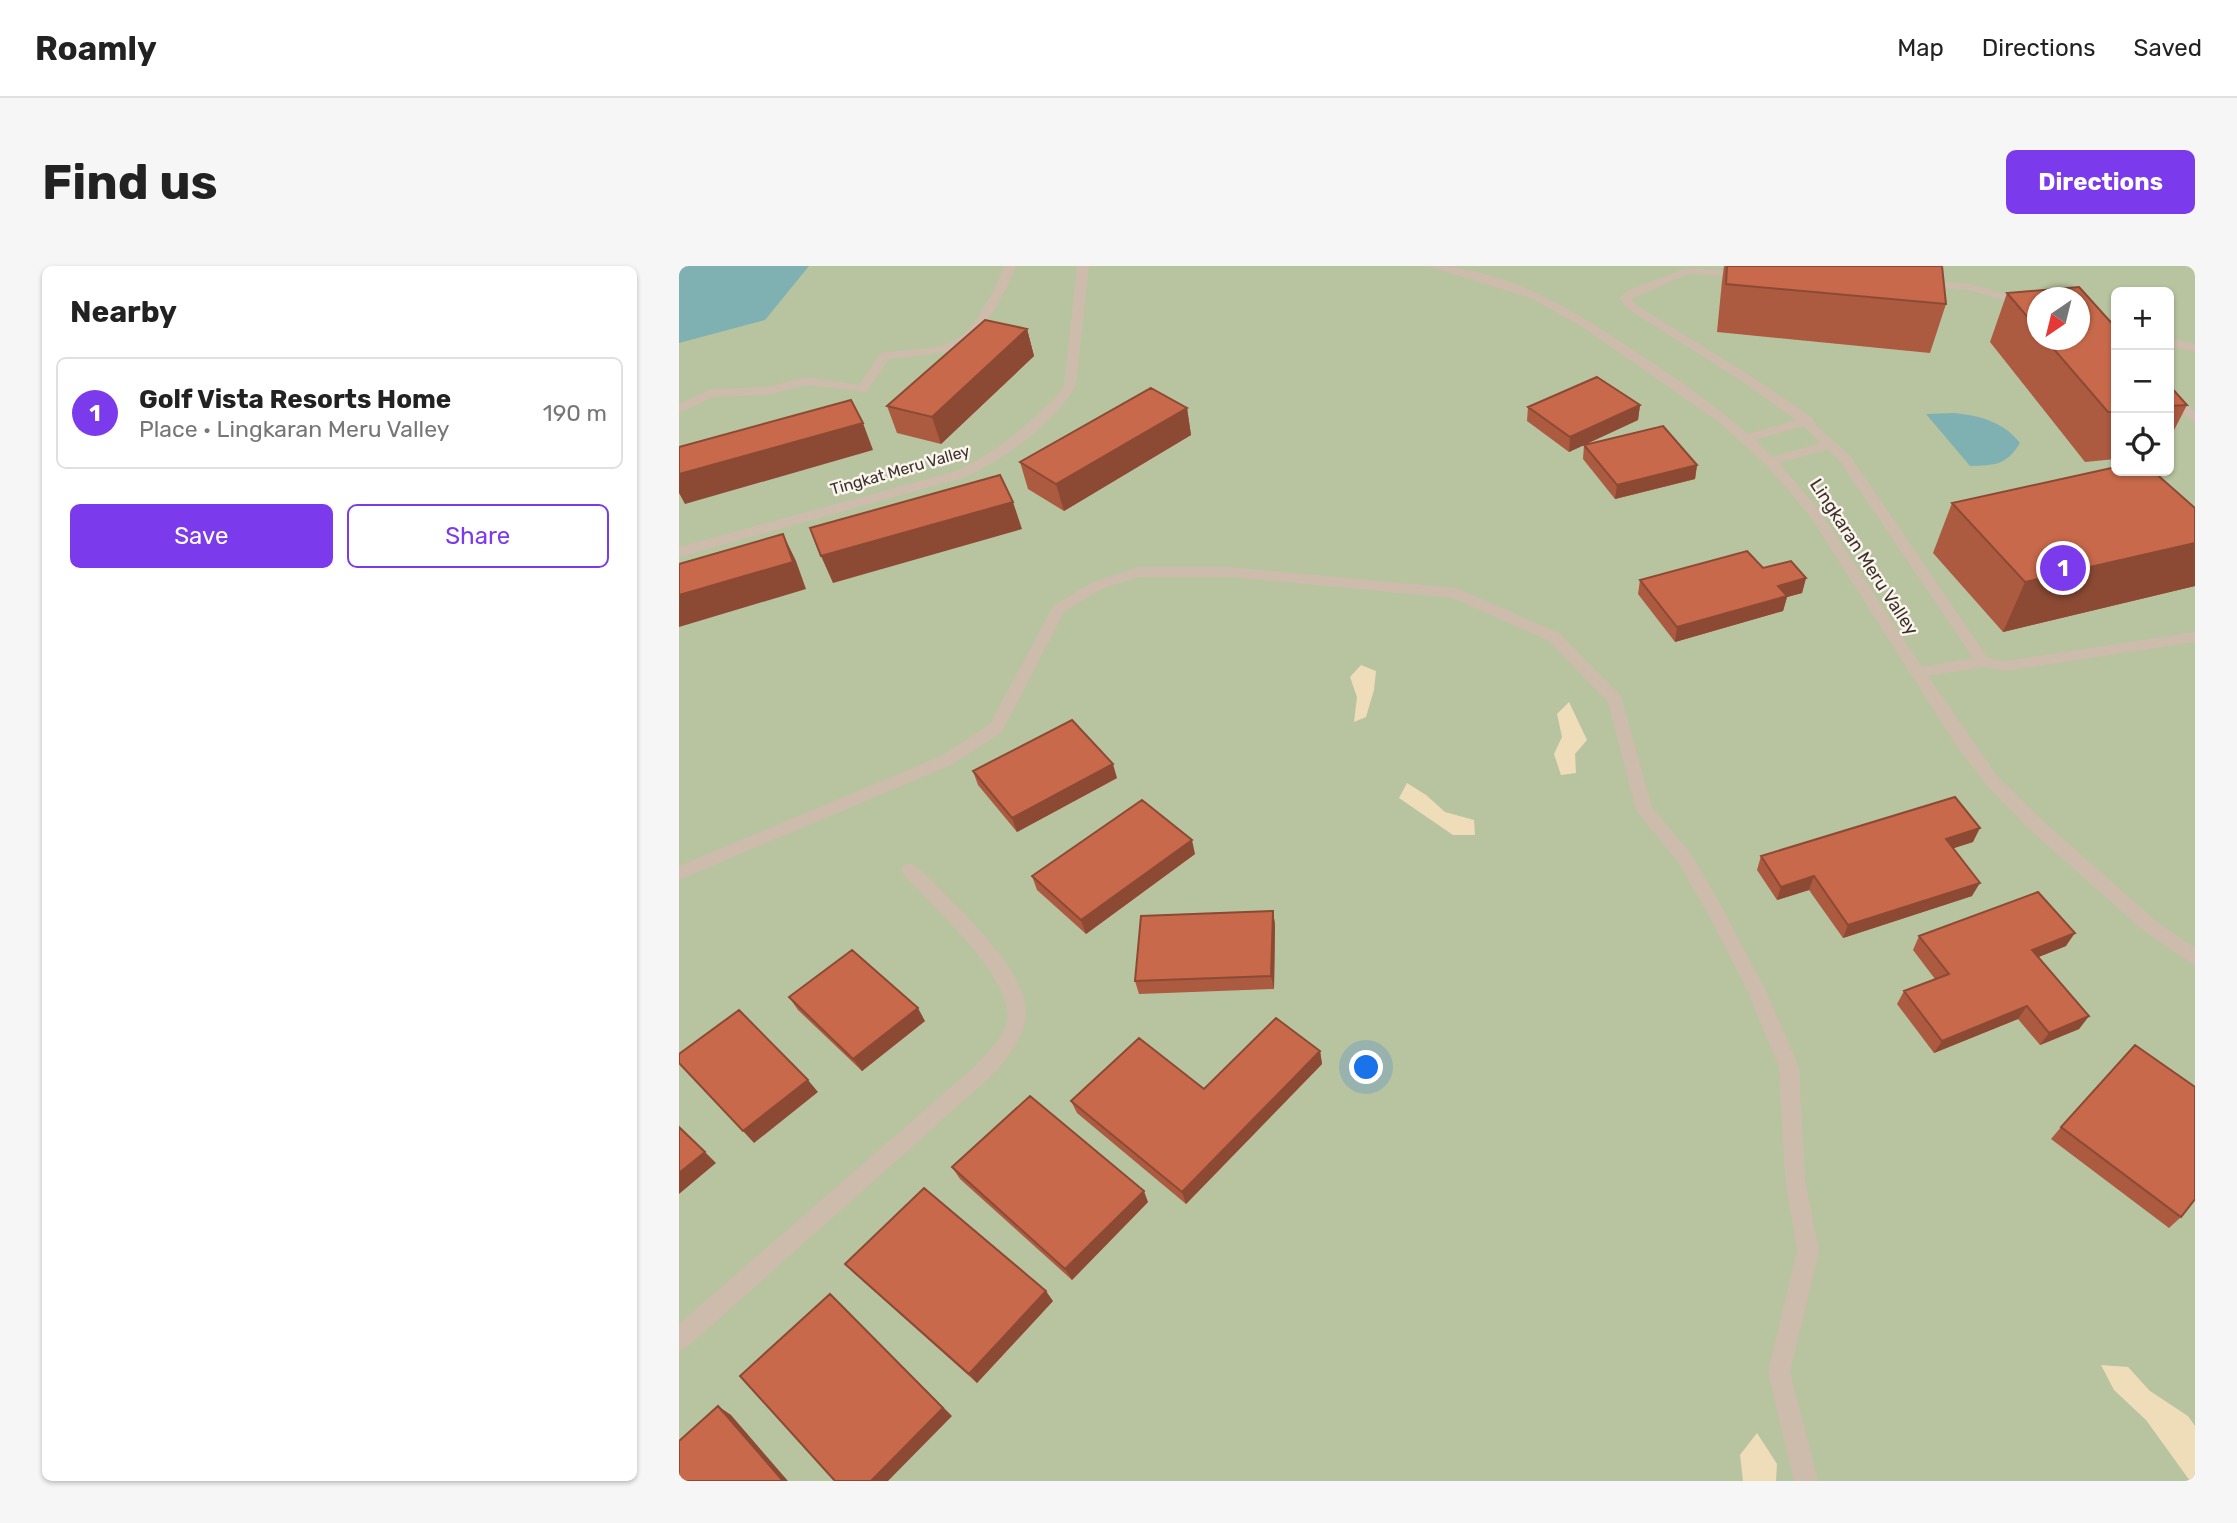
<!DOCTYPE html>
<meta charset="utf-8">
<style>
:root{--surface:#fff;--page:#f6f6f6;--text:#222;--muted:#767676;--line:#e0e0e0;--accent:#7c3aed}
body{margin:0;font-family:Rubik,sans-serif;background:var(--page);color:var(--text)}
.controls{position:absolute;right:21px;top:21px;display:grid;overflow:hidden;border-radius:10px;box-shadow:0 2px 5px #0004}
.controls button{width:63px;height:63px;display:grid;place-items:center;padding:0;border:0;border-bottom:2px solid var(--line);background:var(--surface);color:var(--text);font:35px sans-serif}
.compass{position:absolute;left:1348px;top:21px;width:63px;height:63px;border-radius:50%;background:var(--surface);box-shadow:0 2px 5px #0004;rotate:215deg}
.you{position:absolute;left:688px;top:802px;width:24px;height:24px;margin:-18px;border:5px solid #fff;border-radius:50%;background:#1a73e8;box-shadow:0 0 0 10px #1a73e833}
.badge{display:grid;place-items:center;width:46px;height:46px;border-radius:50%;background:var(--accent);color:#fff;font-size:23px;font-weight:700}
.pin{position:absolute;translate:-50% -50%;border:4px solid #fff;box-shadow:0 2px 7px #0006}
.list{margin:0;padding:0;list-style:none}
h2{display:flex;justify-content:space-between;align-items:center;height:91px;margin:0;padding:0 28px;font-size:30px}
h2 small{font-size:23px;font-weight:400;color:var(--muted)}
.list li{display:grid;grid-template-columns:46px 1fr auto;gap:21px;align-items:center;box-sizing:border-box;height:112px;margin:0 14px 14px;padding:0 14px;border:2px solid var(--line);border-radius:10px}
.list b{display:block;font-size:26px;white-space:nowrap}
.list p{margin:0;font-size:23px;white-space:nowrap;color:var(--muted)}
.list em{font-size:23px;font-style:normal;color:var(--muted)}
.actions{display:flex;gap:14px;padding:21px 28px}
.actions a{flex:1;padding:16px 0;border:2px solid var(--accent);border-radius:10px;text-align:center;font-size:24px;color:var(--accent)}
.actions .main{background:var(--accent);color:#fff}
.icon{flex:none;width:38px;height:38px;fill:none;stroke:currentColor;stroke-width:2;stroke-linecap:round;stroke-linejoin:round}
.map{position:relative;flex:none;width:1516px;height:1215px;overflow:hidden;border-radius:10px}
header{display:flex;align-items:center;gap:42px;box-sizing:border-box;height:98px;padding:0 35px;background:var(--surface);border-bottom:2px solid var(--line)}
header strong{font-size:33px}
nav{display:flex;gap:38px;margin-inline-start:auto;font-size:24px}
.intro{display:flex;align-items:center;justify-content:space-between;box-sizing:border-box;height:168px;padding:0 42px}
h1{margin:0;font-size:49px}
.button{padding:18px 32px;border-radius:10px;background:var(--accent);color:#fff;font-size:24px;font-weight:700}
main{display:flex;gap:42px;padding:0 42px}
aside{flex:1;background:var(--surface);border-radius:10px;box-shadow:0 2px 5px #0004}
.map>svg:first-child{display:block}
.green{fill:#b8c4a0;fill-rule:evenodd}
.sand{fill:#efdcb8}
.water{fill:#7fb0b2}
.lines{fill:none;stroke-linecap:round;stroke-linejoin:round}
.minor{fill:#cdbbac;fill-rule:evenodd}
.wall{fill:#ac5a40;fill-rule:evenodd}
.shaded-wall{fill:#8c4a34}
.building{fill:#c8694b;stroke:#8c4a34;stroke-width:2}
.labels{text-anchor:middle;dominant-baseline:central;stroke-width:5;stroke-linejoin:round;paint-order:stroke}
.far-street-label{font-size:16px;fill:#3b302b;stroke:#fbf5ee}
.street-label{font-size:18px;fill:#3b302b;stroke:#fbf5ee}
</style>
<header>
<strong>Roamly</strong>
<nav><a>Map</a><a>Directions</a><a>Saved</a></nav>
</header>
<div class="intro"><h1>Find us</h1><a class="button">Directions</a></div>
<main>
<aside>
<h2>Nearby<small></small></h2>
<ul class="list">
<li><span class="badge">1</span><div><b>Golf Vista Resorts Home</b><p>Place · Lingkaran Meru Valley</p></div><em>190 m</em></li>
</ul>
<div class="actions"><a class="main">Save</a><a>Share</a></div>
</aside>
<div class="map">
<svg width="1516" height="1215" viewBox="0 0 1516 1215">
<rect width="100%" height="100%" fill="#f4ebe1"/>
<path class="green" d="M0,0H1516V1215H0ZM1437,26H1490V205H1437ZM1358,32H1400V74H1358Z"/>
<path class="sand" d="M682,399L697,405L695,424L687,451L675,456L678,431L671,411Z
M890,436L908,474L896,488L897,507L882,509L875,488L883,471L878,448Z
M728,517L747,529L766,546L795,554L796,569H774L720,532Z
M1422,1099L1449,1101L1471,1125L1509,1150L1516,1160V1215H1511L1467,1154L1435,1124Z
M1078,1167L1098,1198L1097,1215H1064L1061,1189Z"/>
<path class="water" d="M0,0H130L86,54L0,77Z
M1275,147C1301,150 1324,155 1341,177C1327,200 1316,199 1291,200L1247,148Z"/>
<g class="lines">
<path class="minor" d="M325,0H337C330,20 305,68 286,79C270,88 229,91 210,93L187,126L127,119L87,129L34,131L0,147V138L32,123L87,121L127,111L180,119L202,87C223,83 259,85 278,73C296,63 318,20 325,0Z
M398,0H410L397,119C374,159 328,191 287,211L0,291V281L277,205C323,183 343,163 379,129L385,119Z
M748,0C826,0 895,45 957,86C996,111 1034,138 1069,168L1117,154L1061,114L949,43L940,32L950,24L1008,2L1071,6V10L1067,11L1009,8L952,33L957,39L1070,109L1134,152V156L1172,191L1309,392L1326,395L1516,366V376L1326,405L1304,401L1249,410L1319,511L1362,553L1478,656L1516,682V700L1466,666L1350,563L1307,519L1275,476L1131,250L1087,199L1041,157L905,62L852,32ZM1124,160L1142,177L1093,191L1076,174ZM1149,183L1162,197L1294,392L1243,401L1141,245L1100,197Z
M1242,15L1291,18L1358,37V44L1290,24L1238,20V16Z
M1490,72L1516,78V86L1490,80Z
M1490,124L1516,146V157L1490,135Z
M459,301H551L777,322L880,367L942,430L973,542L1011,586L1039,634L1086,723L1120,801L1126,913L1140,985L1111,1106L1139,1215H1115L1089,1106L1118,985L1106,913L1100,801L1068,724L1027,644L999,596L957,544L929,436L870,375L774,332L551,311H460L422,323L385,346L323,466L274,498L0,614V600L262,490L311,458L374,340L412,317Z
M231,597L245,607C275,639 357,709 346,756C341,779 324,797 308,814L8,1081L0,1084V1058L294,802C307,788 324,773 328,754C336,714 252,638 225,609L222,604L225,599Z"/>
</g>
<path class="wall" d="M1045,0H1263L1267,38L1251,87L1038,66L1043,15Z
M1400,21L1437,62V193L1406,196L1311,76L1328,27ZM1359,32H1401V74H1359Z
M348,63L355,90L262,178L218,167L208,140Z
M1490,119L1508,139L1490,174Z
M961,139L959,154L890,186L848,155L849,141Z
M508,142L512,169L385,245L349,223L341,196Z
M905,179L1018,199L1016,213L936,233L904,193Z
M1273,237L1516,242V320L1324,366L1254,287Z
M1084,302L1127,312L1123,327L1108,331L1104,345L996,376L959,328L961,314Z
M294,505L438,512L338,566L299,519Z
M1294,576L1274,582L1293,630L1164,672L1130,624L1098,634L1078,604L1082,590Z
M516,588L407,668L358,624L353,610Z
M594,645L596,659L595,723L460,728L456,715Z
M1240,670L1387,680L1359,691L1410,750L1400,763L1361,779L1339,753L1255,787L1218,738L1225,725L1256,713L1234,684Z
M110,731L246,755L183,805L119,744Z
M641,785L643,798L507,938L398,847L392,835L525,823Z
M1382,861L1502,951L1490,962L1372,873Z
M273,901L469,936L393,1014L281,913Z
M166,998L374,1035L298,1117L176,1008Z"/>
<path class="shaded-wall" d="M348,63L355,90L262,178L253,151Z
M961,139L959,154L890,186L891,171Z
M508,142L512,169L385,245L377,218Z
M184,157L194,184L6,238L0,227V208Z
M1018,199L1016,213L936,233L938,219Z
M334,236L343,263L154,317L142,290Z
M104,268L117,295L127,323L0,361V329Z
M1516,277V320L1324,366L1346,316Z
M1127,312L1123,327L1108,331L1104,345L996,376L998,361L1099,320Z
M434,498L438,512L338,566L333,552Z
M1301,562L1294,576L1260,587L1267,573Z
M513,574L516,588L407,668L402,654Z
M1135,610L1130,624L1098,634L1102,621Z
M1301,617L1293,630L1164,672L1169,659Z
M594,645L596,659L595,723L592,710Z
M1396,667L1387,680L1345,697L1353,684Z
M1348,740L1339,753L1255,787L1263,775Z
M239,742L246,755L183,805L174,793Z
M1410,750L1400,763L1361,779L1370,767Z
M641,785L643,798L507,938L503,926Z
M129,814L139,826L75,877L64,865Z
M26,886L37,897L0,928V907Z
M465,925L469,936L393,1014L386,1003Z
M367,1025L374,1035L298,1117L290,1108Z
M161,1038L273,1150L209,1215H192Z
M39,1140L52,1149L109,1215H104Z"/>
<path class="building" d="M1048,0H1263L1267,38L1047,18Z
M1400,21L1437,62V146H1429L1367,74H1401V32H1359V63L1328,27Z
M306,54L348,63L253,151L208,140Z
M918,111L961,139L891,171L849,141Z
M1490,119L1508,139L1490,140Z
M472,122L508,142L377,218L341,196Z
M172,134L184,157L0,208V181Z
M984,160L1018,199L938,219L905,179Z
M1437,201V205H1474L1516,242V277L1346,316L1273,237Z
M321,209L334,236L142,290L131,262Z
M104,268L114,296L0,329V298Z
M1068,285L1084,302L1112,295L1127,312L1099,320L1108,330L998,361L961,314Z
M393,454L434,498L333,552L294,505Z
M1276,531L1301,562L1267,573L1301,617L1169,659L1135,610L1102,621L1082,590Z
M463,534L513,574L402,654L353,610Z
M1359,626L1396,667L1353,684L1410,750L1370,767L1348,740L1263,775L1225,725L1270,708L1240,670Z
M594,645L592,710L456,715L462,650Z
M173,684L239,742L174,793L110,731Z
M60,744L129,814L64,865L0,797V788Z
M597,752L641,785L503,926L392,835L460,772L525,823Z
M1456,779L1516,821V933L1502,951L1382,861Z
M351,830L465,925L386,1003L273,901Z
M0,861L26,886L0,907Z
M245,922L367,1025L290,1108L166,998Z
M151,1028L264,1142L192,1215H156L61,1110Z
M39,1140L104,1215H0V1175Z"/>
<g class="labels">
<g class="far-street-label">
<text transform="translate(221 204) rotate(-16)">Tingkat Meru Valley</text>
</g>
<g class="street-label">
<text transform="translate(1185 291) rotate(57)">Lingkaran Meru Valley</text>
</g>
</g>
</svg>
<div class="controls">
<button>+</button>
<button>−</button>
<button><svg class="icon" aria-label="locate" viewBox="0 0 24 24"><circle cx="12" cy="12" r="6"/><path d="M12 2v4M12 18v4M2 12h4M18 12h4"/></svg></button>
</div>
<svg class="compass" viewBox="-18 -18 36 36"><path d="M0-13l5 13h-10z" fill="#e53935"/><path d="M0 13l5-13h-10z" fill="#767676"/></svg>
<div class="you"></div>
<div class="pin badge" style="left:1384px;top:302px">1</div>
</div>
</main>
